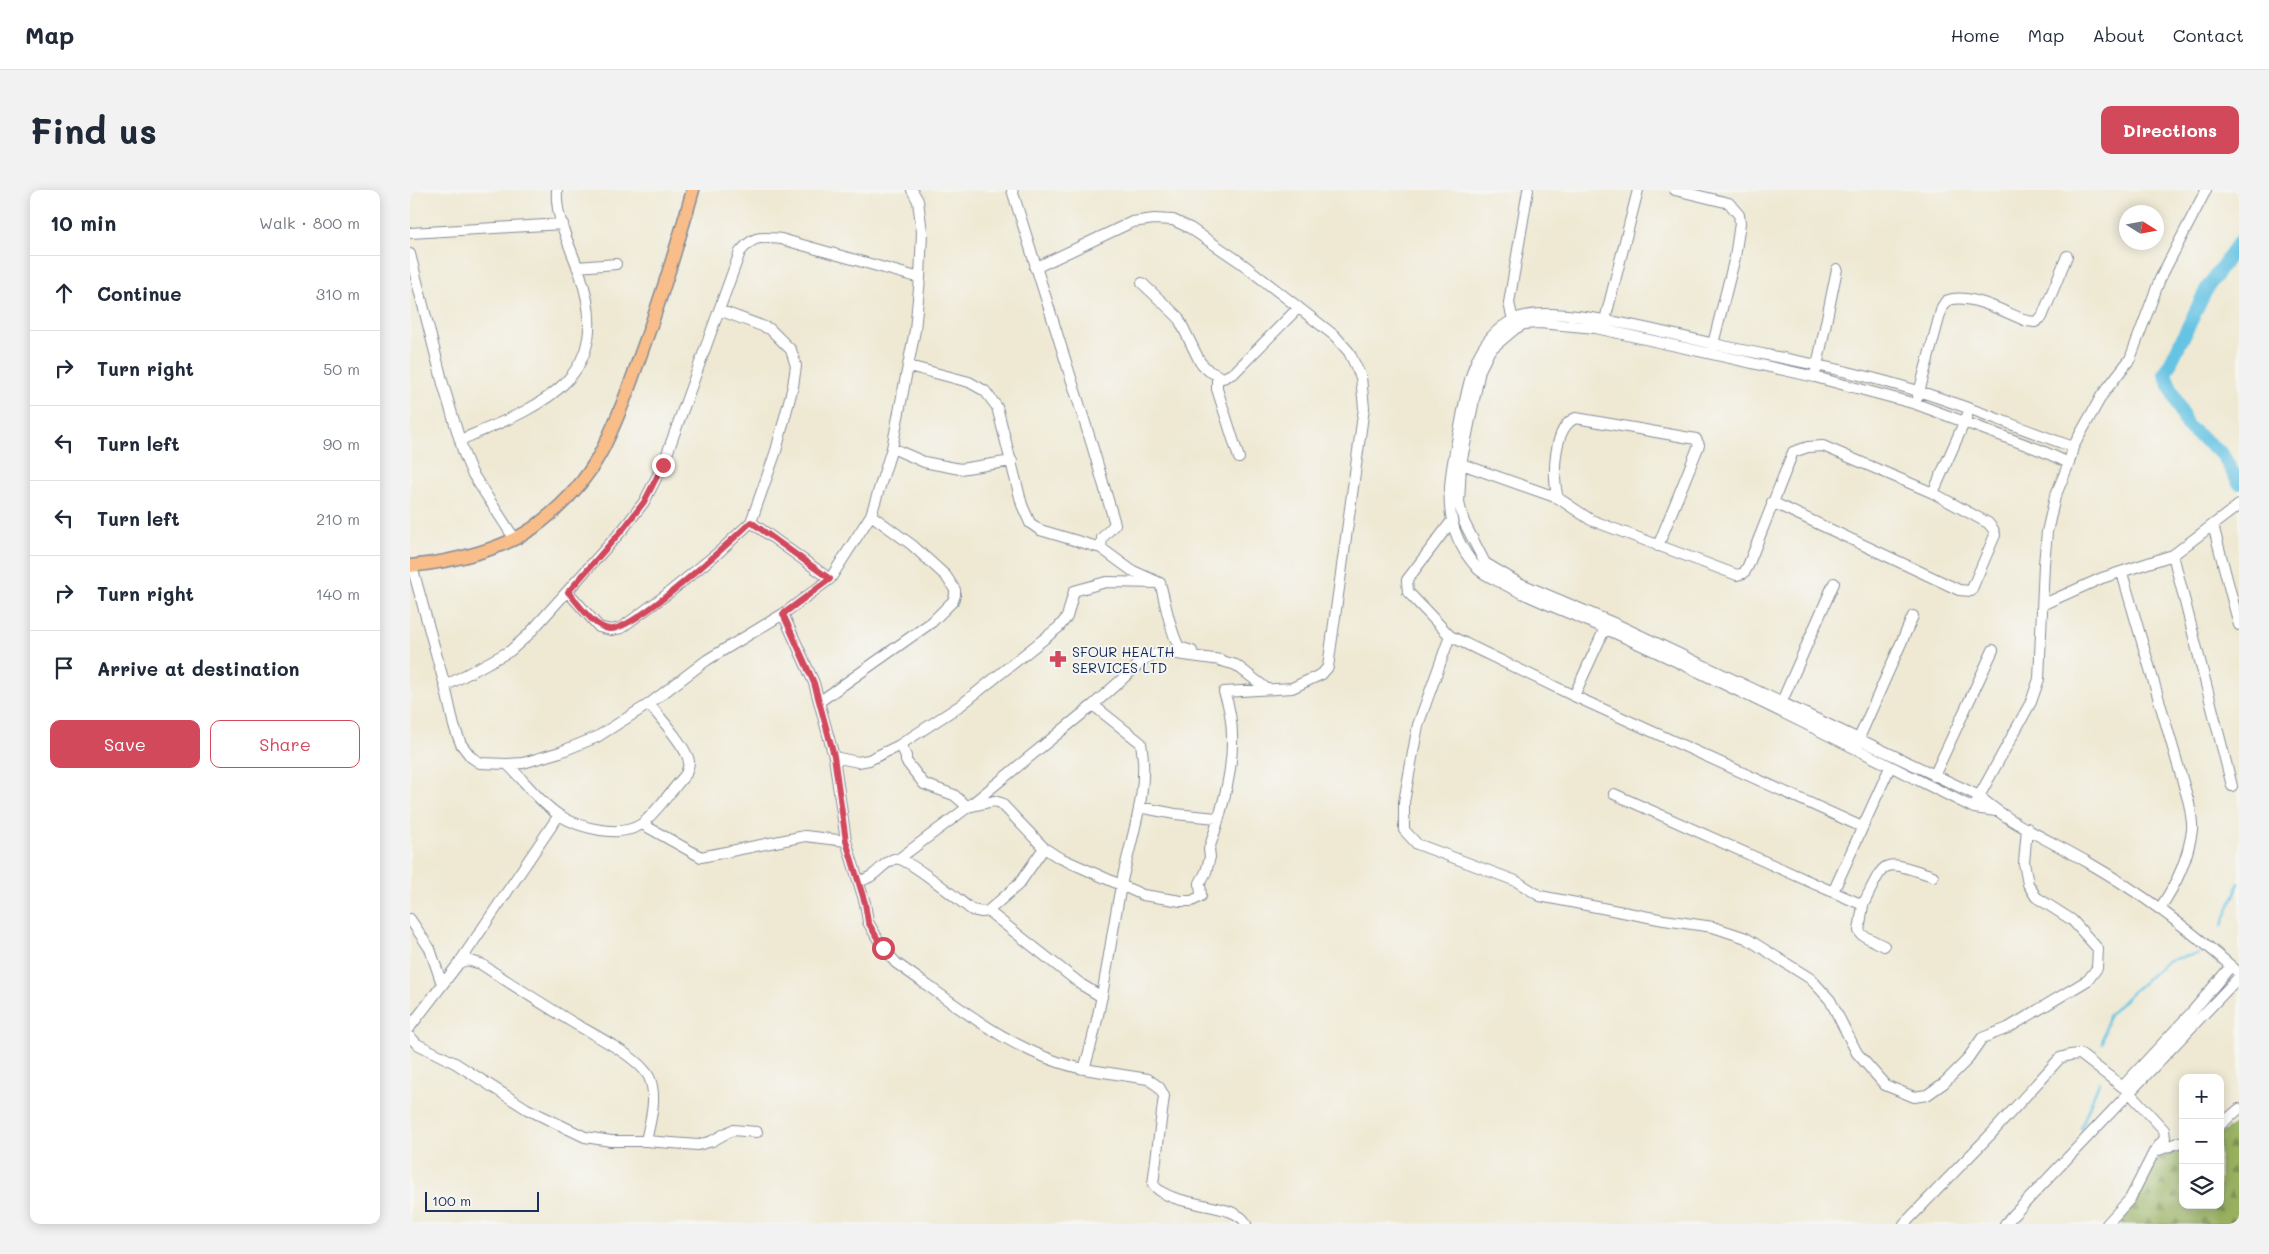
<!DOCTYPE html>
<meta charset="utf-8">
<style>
:root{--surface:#fff;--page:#f2f2f3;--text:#1f2937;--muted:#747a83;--line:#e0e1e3;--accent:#d1495b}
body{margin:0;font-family:Mali,sans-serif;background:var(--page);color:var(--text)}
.controls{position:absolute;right:15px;bottom:15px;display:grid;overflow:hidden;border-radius:10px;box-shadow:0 2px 12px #0003}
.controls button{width:45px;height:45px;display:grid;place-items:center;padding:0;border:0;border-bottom:1px solid var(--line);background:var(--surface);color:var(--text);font:25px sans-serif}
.compass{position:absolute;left:1709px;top:15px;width:45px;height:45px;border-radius:50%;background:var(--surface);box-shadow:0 2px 12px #0003;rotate:101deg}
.scale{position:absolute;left:15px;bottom:12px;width:114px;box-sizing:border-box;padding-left:5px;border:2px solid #1b2f5e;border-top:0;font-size:14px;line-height:18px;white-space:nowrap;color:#1b2f5e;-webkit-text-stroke:4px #f6f6f2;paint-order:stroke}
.stop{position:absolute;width:15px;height:15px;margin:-11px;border:4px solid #d1495b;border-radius:50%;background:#fff}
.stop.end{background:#d1495b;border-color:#fff;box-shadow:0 1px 5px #0008}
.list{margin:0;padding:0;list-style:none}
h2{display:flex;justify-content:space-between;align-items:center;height:65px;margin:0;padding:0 20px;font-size:21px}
h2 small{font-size:16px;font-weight:400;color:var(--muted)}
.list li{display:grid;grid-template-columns:32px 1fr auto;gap:15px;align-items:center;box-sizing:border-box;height:75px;padding:0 20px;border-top:1px solid var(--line)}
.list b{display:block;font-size:19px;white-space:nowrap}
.list em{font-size:16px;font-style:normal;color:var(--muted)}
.actions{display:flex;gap:10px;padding:15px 20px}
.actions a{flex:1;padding:11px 0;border:1px solid var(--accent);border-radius:10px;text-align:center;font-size:18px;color:var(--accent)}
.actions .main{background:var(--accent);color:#fff}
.icon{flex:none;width:28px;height:28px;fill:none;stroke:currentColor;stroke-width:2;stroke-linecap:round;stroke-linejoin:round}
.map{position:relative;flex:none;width:1829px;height:1034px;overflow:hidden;border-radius:10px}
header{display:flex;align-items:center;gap:30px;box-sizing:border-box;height:70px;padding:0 25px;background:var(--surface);border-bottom:1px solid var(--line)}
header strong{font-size:24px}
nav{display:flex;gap:28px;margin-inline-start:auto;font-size:18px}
.intro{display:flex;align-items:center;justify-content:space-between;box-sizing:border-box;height:120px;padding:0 30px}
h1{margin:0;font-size:35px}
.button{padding:12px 22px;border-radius:10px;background:var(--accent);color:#fff;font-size:18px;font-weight:700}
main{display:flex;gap:30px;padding:0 30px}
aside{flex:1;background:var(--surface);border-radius:10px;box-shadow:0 2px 12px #0003}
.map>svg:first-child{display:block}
.forest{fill:url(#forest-firs);stroke:#5a705f}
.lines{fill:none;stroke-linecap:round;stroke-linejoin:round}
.stream{stroke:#65c3e3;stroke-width:2.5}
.river{stroke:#65c3e3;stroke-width:14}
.minor-casing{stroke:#858c98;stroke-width:12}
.major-casing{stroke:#858c98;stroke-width:15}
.minor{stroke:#fff;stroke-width:10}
.major{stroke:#f8bd89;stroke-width:12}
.route{stroke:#d1495b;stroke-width:6}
.labels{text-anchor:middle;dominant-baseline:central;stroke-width:4;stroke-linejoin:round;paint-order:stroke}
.poi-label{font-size:14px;fill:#1b2f5e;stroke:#f6f6f2;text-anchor:start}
</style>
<header>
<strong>Map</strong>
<nav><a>Home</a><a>Map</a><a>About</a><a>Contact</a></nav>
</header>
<div class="intro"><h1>Find us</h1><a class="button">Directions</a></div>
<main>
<aside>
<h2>10 min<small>Walk · 800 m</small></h2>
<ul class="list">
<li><svg class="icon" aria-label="ahead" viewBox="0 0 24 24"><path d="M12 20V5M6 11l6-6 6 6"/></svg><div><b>Continue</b></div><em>310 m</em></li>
<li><svg class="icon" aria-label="right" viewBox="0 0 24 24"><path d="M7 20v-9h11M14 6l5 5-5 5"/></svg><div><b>Turn right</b></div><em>50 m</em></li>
<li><svg class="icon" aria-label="left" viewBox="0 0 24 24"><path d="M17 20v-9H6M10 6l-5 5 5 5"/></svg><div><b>Turn left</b></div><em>90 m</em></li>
<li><svg class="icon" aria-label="left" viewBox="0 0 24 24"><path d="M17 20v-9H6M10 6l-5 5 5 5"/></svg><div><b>Turn left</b></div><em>210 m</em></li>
<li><svg class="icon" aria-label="right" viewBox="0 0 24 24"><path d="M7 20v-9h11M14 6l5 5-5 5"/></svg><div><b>Turn right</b></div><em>140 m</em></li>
<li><svg class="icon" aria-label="arrive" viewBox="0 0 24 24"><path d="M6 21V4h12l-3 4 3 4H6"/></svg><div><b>Arrive at destination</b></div></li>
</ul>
<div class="actions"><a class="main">Save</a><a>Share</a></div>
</aside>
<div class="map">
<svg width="1829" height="1034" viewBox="0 0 1829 1034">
<defs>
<pattern id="forest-firs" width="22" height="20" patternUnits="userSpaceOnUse" patternTransform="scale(1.25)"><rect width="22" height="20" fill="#98b060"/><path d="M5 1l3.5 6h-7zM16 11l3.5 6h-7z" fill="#7b9052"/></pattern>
</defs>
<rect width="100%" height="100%" fill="#f6f6f2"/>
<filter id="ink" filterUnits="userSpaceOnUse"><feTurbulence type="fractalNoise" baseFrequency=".02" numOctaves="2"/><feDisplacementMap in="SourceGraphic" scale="10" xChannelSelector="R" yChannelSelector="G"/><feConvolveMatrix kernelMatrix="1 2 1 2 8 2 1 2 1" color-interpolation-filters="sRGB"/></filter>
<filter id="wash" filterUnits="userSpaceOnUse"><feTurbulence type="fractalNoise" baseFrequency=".0096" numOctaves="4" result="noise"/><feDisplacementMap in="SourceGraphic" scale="20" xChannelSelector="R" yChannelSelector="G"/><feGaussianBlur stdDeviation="1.12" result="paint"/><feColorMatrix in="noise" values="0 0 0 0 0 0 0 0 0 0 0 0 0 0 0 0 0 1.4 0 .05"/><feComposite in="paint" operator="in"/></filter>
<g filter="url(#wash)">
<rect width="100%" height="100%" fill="#efe9d3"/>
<path class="forest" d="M1829,932V1034H1711L1747,969L1773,960V1015H1810V944Z"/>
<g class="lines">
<path class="stream" d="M1812,735L1829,693
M1692,853L1698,826L1721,803L1759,770L1788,764
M1671,938L1689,892"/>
<path class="river" d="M1829,52L1797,98L1755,184L1777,236L1812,264L1829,293"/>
</g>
</g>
<g filter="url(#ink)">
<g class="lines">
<g class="minor-casing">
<path id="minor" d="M1265,0L1319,13L1329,25L1330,33L1325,67L1302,158
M0,43L153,34
M0,64L33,194L54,264L62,283L104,348
M167,77L206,74
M625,78L722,32L744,29L763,30L780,38L830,72L925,146L939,162L951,187L954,218L918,477L912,484L882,498L814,502
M732,93L768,127L790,172L799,181L813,188L824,183L888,118
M1195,130L1228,0
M1104,134L1099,113L1118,0
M499,176L559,192L575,201L587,217L612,315L620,333L630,340L691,358L692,348L705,334L682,255L602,0
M1406,181L1427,79
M807,187V199L829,268
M1508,206L1532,117L1536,111C1558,101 1596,123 1617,131L1625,132L1632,127L1657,66
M50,250C131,216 206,190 170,84C161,58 145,28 147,0
M482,258L514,272L550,279L602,271
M1046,272L1148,308
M1659,273L1630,260L1506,214L1405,187L1186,138L1129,133L1114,134L1105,139L1080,160L1070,180L1051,274L1049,313L1054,332L1075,373L1107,392L1206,434L1569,606C1601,635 1642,651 1679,673C1733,704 1783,742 1829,783
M1362,312L1549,400L1561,401L1585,345L1583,339L1578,333L1523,303
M341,332L420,389
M1041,332L997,390L998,402L1040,446L1164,506L1195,438
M1803,335L1829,435
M1248,356L1289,255L1286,249L1166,228C1143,236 1142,289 1148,308L1181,330L1327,385L1334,383L1338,376L1383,262L1398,257L1413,256L1523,303L1557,226
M691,358L721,380L750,393C756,414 759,438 769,457L782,461
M1763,365L1822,596
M2,376L35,496L44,536L51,554L61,567L70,573L97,574L113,573L150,562L187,547L239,514L297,470L373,424L420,389L461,325L482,258L505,140L510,88L512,42L508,11L502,0
M1712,383L1779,613C1780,621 1783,632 1782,640C1778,669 1766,695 1750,718
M158,402L189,437L201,440L211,438L256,405L309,362L341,332L366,261L383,196L386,176L381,160L360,139L309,120
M1634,414L1692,388L1763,365L1829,315
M373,424L404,493L424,567L436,651L455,713L458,732L473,758L486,773C544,813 604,865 674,879C693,819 699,757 711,696C720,649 740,602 731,553L683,515
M1040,446L1008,535L994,612V640L1007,654L1106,691L1130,706L1254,730L1303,737L1336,748L1401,789L1420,810L1447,863L1475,895L1504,907L1517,905L1534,893L1556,871L1572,848L1598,838L1678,790L1687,778L1688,759L1662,730L1626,707L1618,694L1614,673L1617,638
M805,469L826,475L857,499
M35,496L100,461L118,445L214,338L234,312L253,275L330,62C344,45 350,47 371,49L510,88
M1164,506L1452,637
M409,512L522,432L543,411L545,405V400L536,386L502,355L461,325
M1369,518L1424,393
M1446,555L1503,426
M488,556L493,560L496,566V571L514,594L544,605L558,617L584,611L591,613L634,658L648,667L733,705L771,711H782L791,706L790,693L796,682L800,667L799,659C815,612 833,551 814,502H819
M424,567L448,572L459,570L488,556L551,515L649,437L657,427L664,401L696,392L750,393
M97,574C114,590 130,613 149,625C169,638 209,648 230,635C240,630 267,594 276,584C277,580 279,576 279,572C278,559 248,525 239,514
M1524,586L1583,460
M1204,604L1423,702L1480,577
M1567,610L1621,512L1629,489L1634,374L1637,342L1645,307L1659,273L1663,257L1692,205L1720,169L1750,89L1796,0
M729,617L765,624L807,628
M1586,621L1564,618C1442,557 1320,495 1196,439C1161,423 1125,411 1092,393C1084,389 1074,385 1068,379C1026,333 1040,287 1051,232C1058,194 1064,150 1103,130C1139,110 1262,145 1304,154C1373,169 1443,180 1511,202C1562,218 1612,239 1663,257
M232,634L291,667L395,646L436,651
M490,668L558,617L683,515L736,468L752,462L811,470
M448,691C467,688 470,674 484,669C495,665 551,712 562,720L572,722L578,721L609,694L634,658
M1423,702L1453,715C1477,666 1471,670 1523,686
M1453,715L1449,741L1452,745L1474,756
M578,721L672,795L692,807
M0,729L20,759L32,794
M49,773L57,770L71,774C101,794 131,813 162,832C182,844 228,866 239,887C248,906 240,932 236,951
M0,837L49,773L149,625
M0,847L7,854L45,873L117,919L175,947L201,951H236L288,955L302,951L322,940L347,942
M674,879L738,889L749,897L754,906L743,994C760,1019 827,1011 836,1034
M1713,896L1782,822L1821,776
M1810,935L1829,919
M1746,961L1773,951
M1494,1034L1582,943L1650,868L1660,865L1670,864L1718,901L1754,940L1755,948L1744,962L1720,1009L1697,1034
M1595,1034L1829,787"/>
</g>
<g class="major-casing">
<path id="major" d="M0,376C41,372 99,359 131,332C154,314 176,290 190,264C206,234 218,201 229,169C249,114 267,57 283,0"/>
</g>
<use href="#minor" class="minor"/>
<use href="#major" class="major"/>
</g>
</g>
<g class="lines" filter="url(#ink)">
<path class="route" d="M253,275L234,312L214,338L158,402C169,414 183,437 199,439C222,443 321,351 341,332L420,389L373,424L404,493L424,566L436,651L455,713L458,732L473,758"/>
</g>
<defs>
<g id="pharmacy-bare" transform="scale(1.35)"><path d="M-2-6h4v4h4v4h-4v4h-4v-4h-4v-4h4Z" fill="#d1495b" stroke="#f6f6f2" stroke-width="2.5" paint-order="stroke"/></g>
</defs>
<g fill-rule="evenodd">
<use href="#pharmacy-bare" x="648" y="469"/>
</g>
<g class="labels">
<g class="poi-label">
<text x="662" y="461">SFOUR HEALTH<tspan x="662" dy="16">SERVICES LTD</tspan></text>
</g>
</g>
</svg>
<div class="controls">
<button>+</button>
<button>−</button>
<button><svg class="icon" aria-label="layers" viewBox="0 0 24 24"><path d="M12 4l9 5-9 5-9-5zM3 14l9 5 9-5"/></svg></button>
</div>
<svg class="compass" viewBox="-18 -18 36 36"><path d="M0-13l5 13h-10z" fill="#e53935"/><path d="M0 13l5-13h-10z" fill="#747a83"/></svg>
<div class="scale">100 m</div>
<div class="stop" style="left:473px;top:758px"></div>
<div class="stop end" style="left:253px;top:275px"></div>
</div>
</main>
